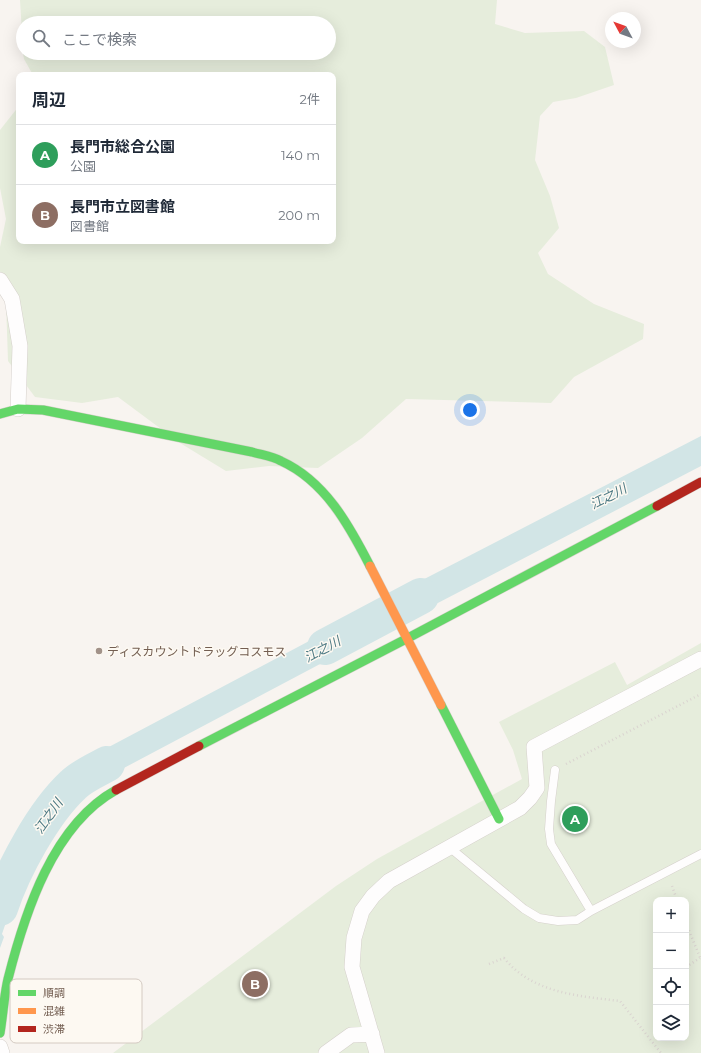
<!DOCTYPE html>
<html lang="ja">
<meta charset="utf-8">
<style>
:root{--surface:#fff;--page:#f6f6f7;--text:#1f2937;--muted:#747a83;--line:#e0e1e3;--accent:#db2777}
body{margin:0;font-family:Montserrat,"Noto Sans JP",sans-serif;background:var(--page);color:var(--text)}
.controls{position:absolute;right:12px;bottom:12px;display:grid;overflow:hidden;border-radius:8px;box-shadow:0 4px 16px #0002}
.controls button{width:36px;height:36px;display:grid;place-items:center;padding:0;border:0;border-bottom:1px solid var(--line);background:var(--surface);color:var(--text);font:20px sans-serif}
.compass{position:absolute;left:605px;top:12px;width:36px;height:36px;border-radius:50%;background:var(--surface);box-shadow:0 4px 16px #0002;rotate:311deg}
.you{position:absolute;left:470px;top:410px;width:14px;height:14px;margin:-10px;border:3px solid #fff;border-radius:50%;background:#1a73e8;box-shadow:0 0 0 6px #1a73e833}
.badge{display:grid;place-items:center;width:26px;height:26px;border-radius:50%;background:var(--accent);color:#fff;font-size:13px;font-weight:700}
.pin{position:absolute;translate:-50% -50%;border:2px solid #fff;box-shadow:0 1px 4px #0006}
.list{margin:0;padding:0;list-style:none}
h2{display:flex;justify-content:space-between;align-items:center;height:52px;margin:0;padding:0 16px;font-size:17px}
h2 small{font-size:13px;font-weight:400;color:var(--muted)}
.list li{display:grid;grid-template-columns:26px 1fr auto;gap:12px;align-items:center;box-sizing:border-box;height:60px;padding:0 16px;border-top:1px solid var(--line)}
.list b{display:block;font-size:15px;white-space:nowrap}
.list p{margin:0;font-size:13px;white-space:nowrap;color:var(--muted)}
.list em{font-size:13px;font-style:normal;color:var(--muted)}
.icon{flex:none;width:22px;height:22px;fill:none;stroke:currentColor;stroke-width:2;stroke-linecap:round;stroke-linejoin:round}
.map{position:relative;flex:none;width:701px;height:1053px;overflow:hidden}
.search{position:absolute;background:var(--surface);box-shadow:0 4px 16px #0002;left:16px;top:16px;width:320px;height:44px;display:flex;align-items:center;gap:10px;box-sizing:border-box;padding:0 14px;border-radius:22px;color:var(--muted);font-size:15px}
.panel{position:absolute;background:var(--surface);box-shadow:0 4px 16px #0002;left:16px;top:72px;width:320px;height:172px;border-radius:8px}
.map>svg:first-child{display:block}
.green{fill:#e6eddc;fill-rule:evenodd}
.water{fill:#d2e5e6}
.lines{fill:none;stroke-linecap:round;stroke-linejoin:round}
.river{stroke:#d2e5e6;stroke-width:36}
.lane-casing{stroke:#d5d0cb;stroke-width:9}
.street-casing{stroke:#d5d0cb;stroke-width:16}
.fast-casing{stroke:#d6d0ca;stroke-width:10}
.slow-casing{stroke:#d6d0ca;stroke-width:10}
.jam-casing{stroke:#d6d0ca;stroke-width:10}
.path{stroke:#dad4d0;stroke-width:2.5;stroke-dasharray:1 3;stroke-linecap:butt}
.lane{stroke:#fefdfd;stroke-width:8}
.street{stroke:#fefdfd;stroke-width:15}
.fast{stroke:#63d668;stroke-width:9}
.slow{stroke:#ff974d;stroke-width:9}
.jam{stroke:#b3261e;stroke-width:9}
.poi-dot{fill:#a29289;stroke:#fdf9f2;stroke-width:1.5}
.labels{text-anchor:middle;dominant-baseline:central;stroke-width:3;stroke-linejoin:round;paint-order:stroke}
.poi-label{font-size:12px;fill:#735e51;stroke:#fdf9f2;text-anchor:start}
.water-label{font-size:13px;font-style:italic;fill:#4d7a84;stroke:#fdf9f2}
.key{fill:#fdf9f2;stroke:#d4cac2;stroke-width:1}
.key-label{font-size:11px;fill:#735e51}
</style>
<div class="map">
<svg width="701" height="1053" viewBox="0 0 701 1053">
<rect width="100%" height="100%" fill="#f8f4f0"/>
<path class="green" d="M20,0H497L495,24L525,33L584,31L605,47L614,85L576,98L553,102L540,116L535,160L550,196L559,228L538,253L548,274L594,304L644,324L643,339L574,377L551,403L406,399L362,438L318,468L269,466L226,471L180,443L118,397L82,403L35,397L8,361L6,302L0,274V247L6,219L0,188V130L19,106V241H333V75H33L24,59L23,53H329V23H23V49Z
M701,643V1053H113L336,886L377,859L522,779L513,750L499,722L615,662L627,685ZM656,900H686V1038H656Z"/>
<path class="water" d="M701,436V466L384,631L372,606Z
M362,613L373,636L122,769L98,783L77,801L58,784L72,769L88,758Z
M48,792L67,812C35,849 18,888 2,934L4,937L0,948V872L10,850L30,817Z"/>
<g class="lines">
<path class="river" d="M325,647L421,596
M0,908C13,869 43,813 73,785C82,776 96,770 107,764"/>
<g class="lane-casing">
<path id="lane" d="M555,770L551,801L549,829L551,844L591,911
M449,847L524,909L539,918L558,921L577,920L591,911L701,854"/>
</g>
<g class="street-casing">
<path id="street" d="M0,280L12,299L20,346L18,409
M0,1047L2,1053
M326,1053L351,1035L372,1034
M377,1053L352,967L354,938L362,911L373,896L389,881L520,808L530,798L537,788L534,747L701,659"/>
</g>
<g class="fast-casing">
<path id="fast" d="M0,414L18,409L43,410L252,452C262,455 272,456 281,461C325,481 349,525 370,566
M441,705L499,819
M199,746L408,638L657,506
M0,1033C3,1015 4,996 8,979C25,912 53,825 116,790"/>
</g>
<g class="slow-casing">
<path id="slow" d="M370,566L441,705"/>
</g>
<g class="jam-casing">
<path id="jam" d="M657,506L701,482
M116,790L199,746"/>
</g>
<path class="path" d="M566,764L701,694
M672,886L677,900
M686,923L701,960
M489,964L504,958C532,993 578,996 620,1001L661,1053
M686,967L700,958"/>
<use href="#lane" class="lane"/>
<use href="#street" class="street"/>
<use href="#fast" class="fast"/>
<use href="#slow" class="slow"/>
<use href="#jam" class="jam"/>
</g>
<circle class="poi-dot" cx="99" cy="651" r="4"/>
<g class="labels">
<g class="poi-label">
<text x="107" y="651">ディスカウントドラッグコスモス</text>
</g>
<g class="water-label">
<text transform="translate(608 496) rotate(-27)">江之川</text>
<text transform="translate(322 649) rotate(-28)">江之川</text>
<text transform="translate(48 816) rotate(-55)">江之川</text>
</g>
</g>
<rect x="10" y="979" width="132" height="64" rx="6" class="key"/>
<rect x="18" y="990" width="18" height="6" fill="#63d668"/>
<rect x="18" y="1008" width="18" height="6" fill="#ff974d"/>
<rect x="18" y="1026" width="18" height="6" fill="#b3261e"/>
<g class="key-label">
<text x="43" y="997">順調</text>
<text x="43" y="1015">混雑</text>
<text x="43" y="1033">渋滞</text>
</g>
</svg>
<div class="controls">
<button>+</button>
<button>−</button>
<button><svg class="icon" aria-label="locate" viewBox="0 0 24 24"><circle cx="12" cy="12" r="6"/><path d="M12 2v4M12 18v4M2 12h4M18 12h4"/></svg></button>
<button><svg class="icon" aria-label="layers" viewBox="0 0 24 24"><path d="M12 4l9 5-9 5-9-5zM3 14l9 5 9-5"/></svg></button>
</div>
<svg class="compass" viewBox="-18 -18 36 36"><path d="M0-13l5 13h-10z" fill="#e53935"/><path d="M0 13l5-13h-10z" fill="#747a83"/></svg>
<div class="you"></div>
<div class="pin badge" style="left:575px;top:819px;background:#2e9e5b">A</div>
<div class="pin badge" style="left:255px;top:984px;background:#8d6e63">B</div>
<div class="search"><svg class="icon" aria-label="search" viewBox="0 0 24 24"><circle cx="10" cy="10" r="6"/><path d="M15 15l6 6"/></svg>ここで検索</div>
<section class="panel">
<h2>周辺<small>2件</small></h2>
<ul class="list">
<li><span class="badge" style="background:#2e9e5b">A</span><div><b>長門市総合公園</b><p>公園</p></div><em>140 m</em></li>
<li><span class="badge" style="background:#8d6e63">B</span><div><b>長門市立図書館</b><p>図書館</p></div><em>200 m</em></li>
</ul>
</section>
</div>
